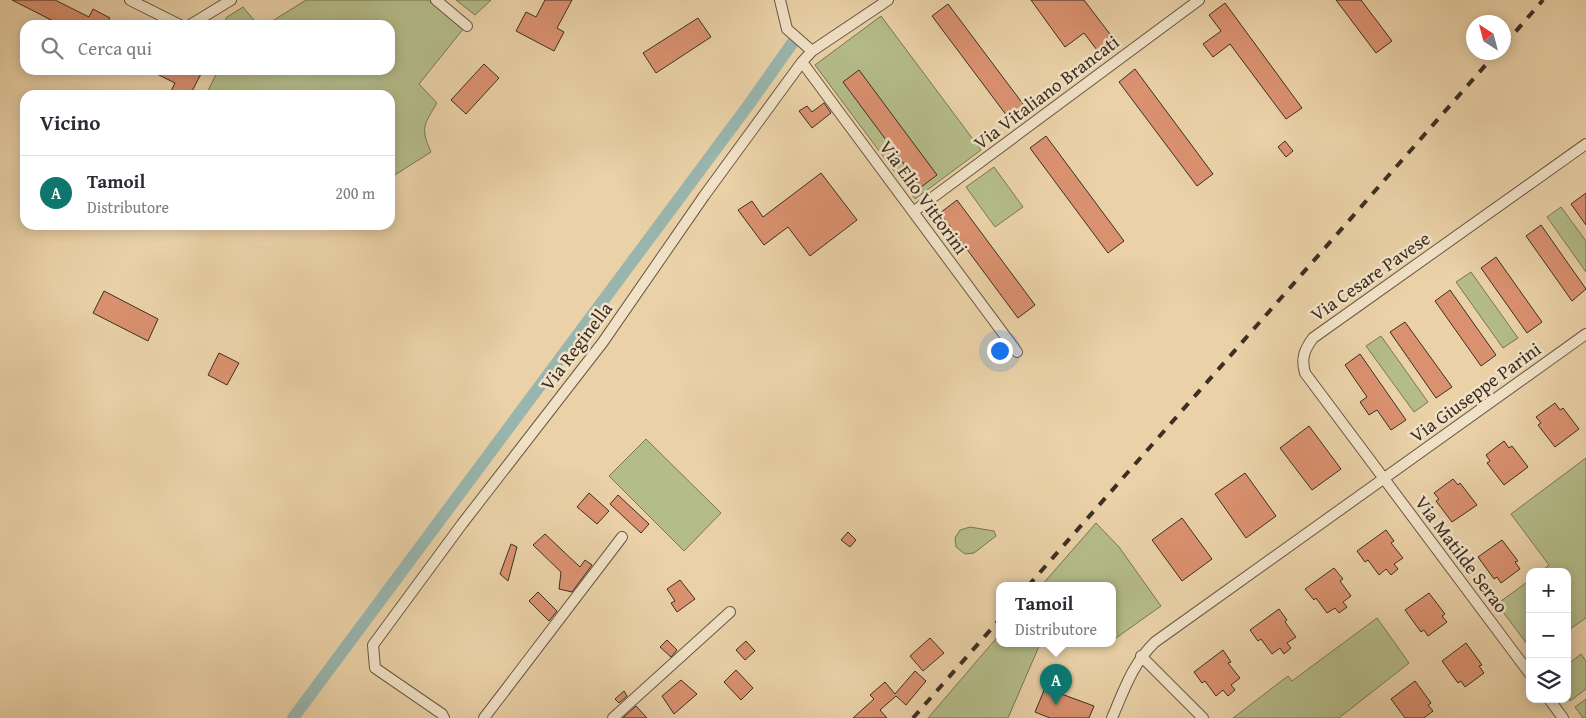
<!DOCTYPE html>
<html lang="it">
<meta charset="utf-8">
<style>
:root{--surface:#fff;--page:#f2f2f3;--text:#2b2b33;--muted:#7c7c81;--line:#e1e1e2;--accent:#0f766e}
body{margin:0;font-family:"Gentium Book Plus",serif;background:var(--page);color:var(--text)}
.controls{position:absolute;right:15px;bottom:15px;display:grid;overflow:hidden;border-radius:10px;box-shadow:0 2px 12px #0003}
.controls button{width:45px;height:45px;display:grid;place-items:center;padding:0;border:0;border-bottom:1px solid var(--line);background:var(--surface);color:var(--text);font:25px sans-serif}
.compass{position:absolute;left:1466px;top:15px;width:45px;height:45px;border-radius:50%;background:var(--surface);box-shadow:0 2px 12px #0003;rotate:324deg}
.you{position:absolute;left:999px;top:350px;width:18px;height:18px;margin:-12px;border:4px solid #fff;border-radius:50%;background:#1a73e8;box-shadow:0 0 0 8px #1a73e833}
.badge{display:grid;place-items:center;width:32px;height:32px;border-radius:50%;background:var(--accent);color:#fff;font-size:16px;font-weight:700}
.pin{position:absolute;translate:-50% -41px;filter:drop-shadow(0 1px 2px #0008)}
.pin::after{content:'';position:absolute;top:26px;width:18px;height:15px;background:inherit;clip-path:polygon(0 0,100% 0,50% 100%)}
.popup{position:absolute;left:996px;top:582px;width:120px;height:65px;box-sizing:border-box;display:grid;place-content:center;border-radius:10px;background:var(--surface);filter:drop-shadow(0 1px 4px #0005);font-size:16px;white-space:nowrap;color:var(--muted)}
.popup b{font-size:19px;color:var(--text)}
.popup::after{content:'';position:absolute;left:50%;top:100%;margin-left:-10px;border:10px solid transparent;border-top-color:var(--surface)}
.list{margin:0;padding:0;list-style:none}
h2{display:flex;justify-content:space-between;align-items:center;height:65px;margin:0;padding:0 20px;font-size:21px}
h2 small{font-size:16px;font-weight:400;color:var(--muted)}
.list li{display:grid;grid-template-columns:32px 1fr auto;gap:15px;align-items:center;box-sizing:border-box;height:75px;padding:0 20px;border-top:1px solid var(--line)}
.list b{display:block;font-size:19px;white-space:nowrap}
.list p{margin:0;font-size:16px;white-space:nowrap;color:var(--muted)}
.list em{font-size:16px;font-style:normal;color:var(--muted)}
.icon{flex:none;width:28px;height:28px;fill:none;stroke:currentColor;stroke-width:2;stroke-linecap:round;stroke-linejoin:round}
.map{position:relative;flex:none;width:1586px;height:718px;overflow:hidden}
.search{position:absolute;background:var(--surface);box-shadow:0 2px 12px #0003;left:20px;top:20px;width:375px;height:55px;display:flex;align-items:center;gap:12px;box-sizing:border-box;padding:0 18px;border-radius:15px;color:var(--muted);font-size:19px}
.panel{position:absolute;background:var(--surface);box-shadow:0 2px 12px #0003;left:20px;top:90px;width:375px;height:140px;border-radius:15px}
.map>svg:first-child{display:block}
.green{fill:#b4bc89;stroke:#787656}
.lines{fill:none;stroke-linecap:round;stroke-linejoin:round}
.canal{stroke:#99b6ae;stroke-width:12}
.building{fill:#da9170;stroke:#3c2f22}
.street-casing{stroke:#685843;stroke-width:12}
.street{stroke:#f1e1c6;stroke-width:10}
.rail{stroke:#3c2f22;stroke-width:4;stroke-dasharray:9 9;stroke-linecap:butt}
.labels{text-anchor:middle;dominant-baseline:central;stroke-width:5;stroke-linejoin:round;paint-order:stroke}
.street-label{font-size:19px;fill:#3c2f22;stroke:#f1e1c6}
</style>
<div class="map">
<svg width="1586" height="718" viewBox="0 0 1586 718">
<rect width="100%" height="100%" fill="#ead1a7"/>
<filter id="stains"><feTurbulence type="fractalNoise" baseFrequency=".004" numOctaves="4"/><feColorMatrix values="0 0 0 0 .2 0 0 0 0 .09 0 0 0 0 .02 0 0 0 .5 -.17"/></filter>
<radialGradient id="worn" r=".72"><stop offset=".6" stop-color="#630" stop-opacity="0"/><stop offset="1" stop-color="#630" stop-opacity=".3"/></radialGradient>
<path class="green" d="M306,0H428L464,28L419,84L437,103C424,125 420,127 431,152L390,178V95H206L218,70H390V25H266Z
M456,0H491L475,15Z
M243,7L258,25H223L227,17Z
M881,16L981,150L915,199L815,65Z
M994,167L1023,207L995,227L966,187Z
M1561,207L1586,241V272L1547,217Z
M1471,272L1518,338L1503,348L1456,282Z
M1381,336L1428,402L1414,412L1366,346Z
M646,439L721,513L684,551L609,476Z
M1586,458V618L1567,631V572H1541L1549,565L1511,514Z
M1096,523L1119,547L1161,606L1116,638L1112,634V586H1041Z
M970,527L994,531L996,536L974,553L965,554L956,547L955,538L960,530Z
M1530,580V648L1497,604Z
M1377,618L1409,663L1339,718H1233L1288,676L1292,681Z
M1000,634V644H1040L1008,718H928Z
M1581,654L1586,661V689L1570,701L1567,697V665Z
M1586,699V718H1583L1575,707Z"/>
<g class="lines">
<path class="canal" d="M293,718L750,103L793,42"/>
</g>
<path class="building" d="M12,0H55L89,17L93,9L110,18L106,25H61Z
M545,0H572L557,28L564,32L554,51L516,31L526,12L536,17Z
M1031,0H1084L1116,42L1100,54L1084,33L1065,47Z
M1336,0H1361L1392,41L1376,53Z
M1225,3L1302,108L1286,119L1230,44L1213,57L1203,44L1221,31L1209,15Z
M948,4L1026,108L1010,120L932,16Z
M698,18L711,37L656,73L643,53Z
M484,64L499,78L466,114L451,100Z
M1135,69L1213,174L1197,186L1119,82Z
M149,70H203L190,95H169L175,83Z
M859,70L937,175L921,187L843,82Z
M824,103L831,113L812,128L799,111L807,106L812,112Z
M1046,136L1124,241L1108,253L1030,148Z
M1285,141L1293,151L1286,157L1278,147Z
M821,173L857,220L810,256L788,227L764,245L738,210L752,201L763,217Z
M1586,193V225L1571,204Z
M957,200L1035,305L1018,318L940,213Z
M1541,225L1586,289L1572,301L1526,236Z
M1496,257L1542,322L1527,333L1481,268Z
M1450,290L1496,355L1481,366L1435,301Z
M104,291L158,319L148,341L93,313Z
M1405,322L1452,387L1436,398L1390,332Z
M219,353L239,363L227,385L208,375Z
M1360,354L1406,420L1391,430L1377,410L1369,415L1360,402L1367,397L1345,365Z
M1555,403L1560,410L1563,408L1579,429L1555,447L1538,425L1541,423L1536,417Z
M1309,426L1341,469L1312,490L1280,448Z
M1504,441L1509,448L1512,446L1528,467L1504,485L1487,463L1490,461L1486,455Z
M1245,473L1276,516L1246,538L1215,494Z
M1453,479L1458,485L1460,483L1477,505L1452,522L1436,501L1439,499L1434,493Z
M589,493L609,511L597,524L577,507Z
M618,495L649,524L641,533L610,504Z
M1182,518L1212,559L1182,581L1152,540Z
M1386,530L1394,541L1391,543L1403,558L1394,564L1398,569L1391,575L1386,569L1379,575L1368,560L1365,562L1357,551Z
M848,532L856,540L850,547L841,540Z
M545,534L580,567L585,560L592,565L572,592L559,589L561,572L533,545Z
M1502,540L1518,561L1515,562L1520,569L1501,583L1497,577L1494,579L1478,557Z
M511,544L517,547L508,581L500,574Z
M1334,568L1343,579L1340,581L1351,596L1343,602L1347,607L1339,613L1335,608L1327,613L1316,598L1314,600L1305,589Z
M680,580L695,599L677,612L671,603L675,601L667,589Z
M538,592L557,611L549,621L529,601Z
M1429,593L1445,614L1442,616L1447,622L1428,636L1424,630L1421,632L1405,610Z
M1279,609L1287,620L1285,622L1296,637L1287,643L1291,648L1284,654L1280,648L1272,654L1261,639L1258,641L1250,630Z
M930,638L944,653L923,671L910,656Z
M667,640L677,650L671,657L660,647Z
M746,641L755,651L745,660L736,650Z
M1466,643L1482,665L1479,666L1484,673L1465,687L1461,681L1458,683L1442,661Z
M1223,650L1231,662L1228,663L1240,678L1231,685L1235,690L1228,696L1223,690L1216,696L1205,681L1202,683L1194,672Z
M736,670L753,688L741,700L724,682Z
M915,671L926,681L906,705L896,696L880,710L887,718H853L874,699L870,695L885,682L895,694Z
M681,680L697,694L674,714L662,696Z
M1415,681L1431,703L1428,705L1433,711L1424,718H1405L1391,699Z
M1045,688L1094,706L1089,718H1050L1035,712Z
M624,691L627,696L619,703L615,699Z
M636,706L647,718H623Z"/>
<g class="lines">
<g class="street-casing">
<path id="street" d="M130,0L180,25
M436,0L467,26
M780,0L787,29L812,51
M190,25L231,0
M802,62L1017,352
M913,212L1199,0
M1141,656L1203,718
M1530,674L1305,373C1301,359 1304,350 1313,338L1586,144
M1549,699L1563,718
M444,718L442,714L375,668L373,645L462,524L603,342L704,196L802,62L812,51L888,0
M484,718L622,537
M613,718L730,612
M1112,718C1124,690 1133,663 1155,642L1586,334"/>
</g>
<use href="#street" class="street"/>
<path class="rail" d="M1504,45L1543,0
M1028,586L1497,52
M913,718L1000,619"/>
</g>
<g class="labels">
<g class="street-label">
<text transform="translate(1046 92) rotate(-37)">Via Vitaliano Brancati</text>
<text transform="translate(924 197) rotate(54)">Via Elio Vittorini</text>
<text transform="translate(1370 276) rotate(-35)">Via Cesare Pavese</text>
<text transform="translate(576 346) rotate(-53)">Via Reginella</text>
<text transform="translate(1475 392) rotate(-36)">Via Giuseppe Parini</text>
<text transform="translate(1462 554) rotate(53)">Via Matilde Serao</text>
</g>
</g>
<rect width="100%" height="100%" filter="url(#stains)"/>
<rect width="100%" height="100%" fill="url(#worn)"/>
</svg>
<div class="controls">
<button>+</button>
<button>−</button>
<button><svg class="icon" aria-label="layers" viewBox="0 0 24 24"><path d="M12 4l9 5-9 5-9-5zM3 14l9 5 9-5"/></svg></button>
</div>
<svg class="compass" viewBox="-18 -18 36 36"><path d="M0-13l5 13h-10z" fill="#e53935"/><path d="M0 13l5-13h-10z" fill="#7c7c81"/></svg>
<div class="you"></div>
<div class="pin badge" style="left:1056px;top:705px">A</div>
<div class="popup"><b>Tamoil</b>Distributore</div>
<div class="search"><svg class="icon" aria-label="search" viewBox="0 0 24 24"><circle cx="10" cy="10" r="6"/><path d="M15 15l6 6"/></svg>Cerca qui</div>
<section class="panel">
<h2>Vicino<small></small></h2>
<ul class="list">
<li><span class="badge">A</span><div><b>Tamoil</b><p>Distributore</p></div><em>200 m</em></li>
</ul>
</section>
</div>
